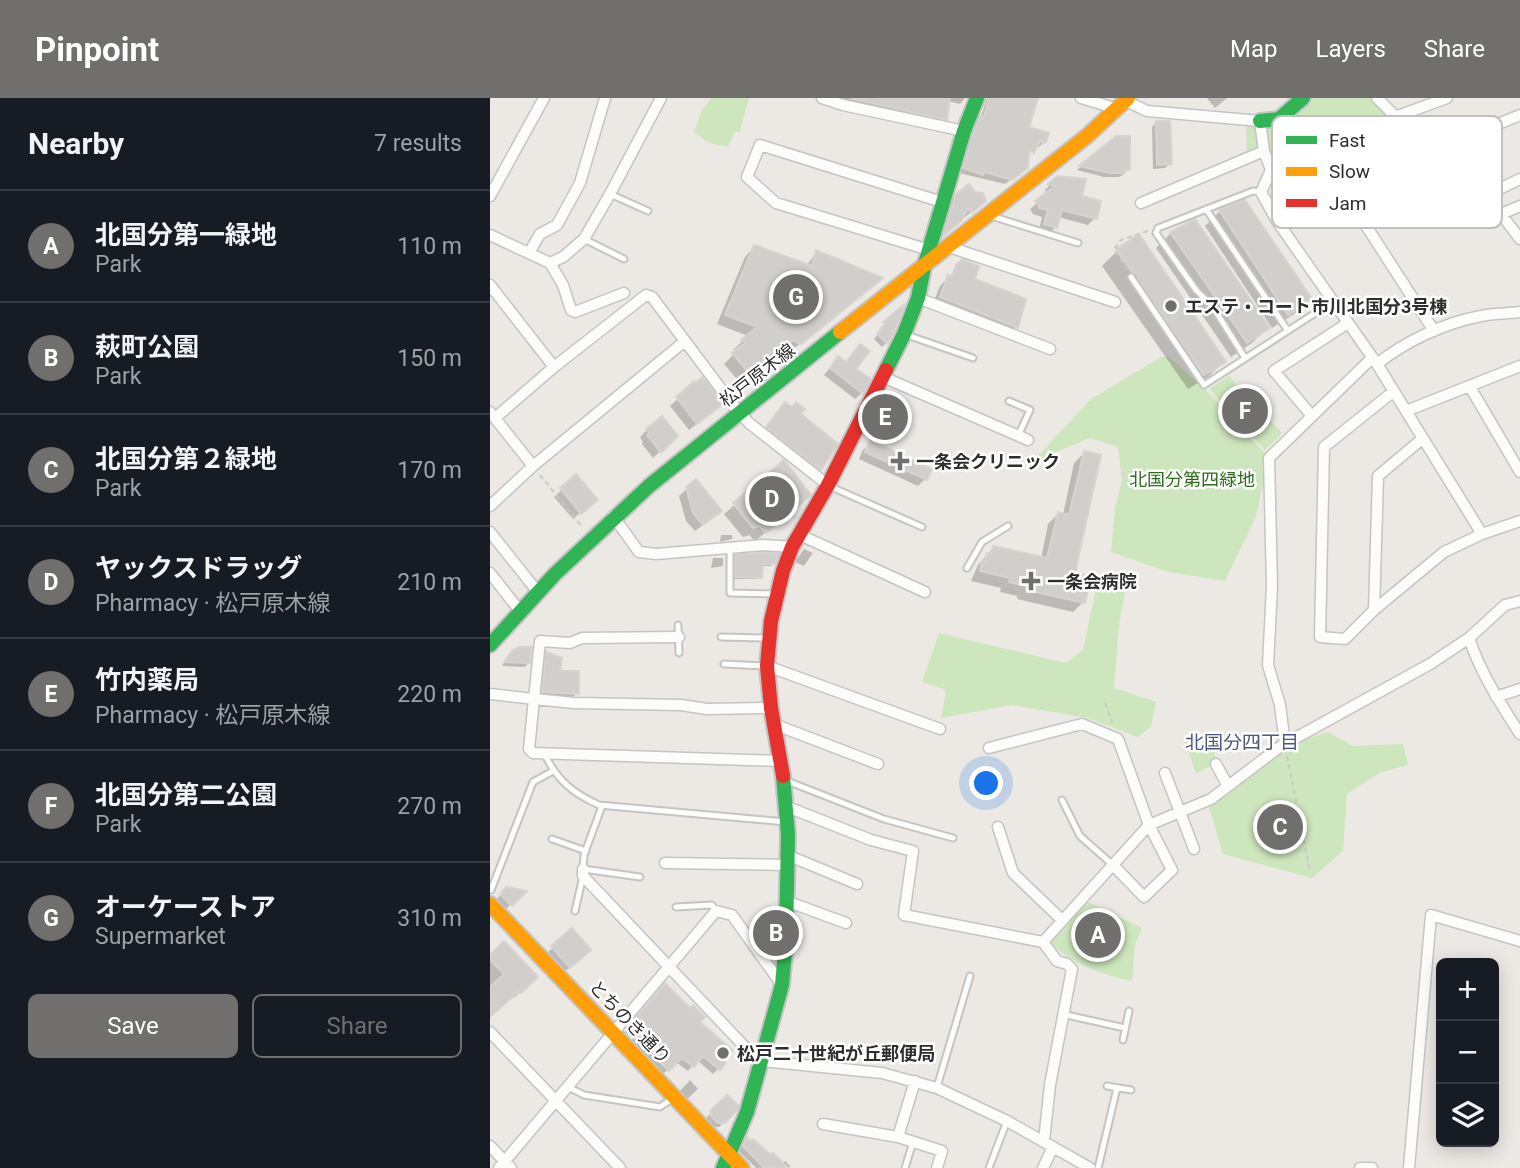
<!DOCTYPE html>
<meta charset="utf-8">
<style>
:root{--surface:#171b24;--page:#242831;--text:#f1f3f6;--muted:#9ea1a6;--line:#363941;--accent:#706f6e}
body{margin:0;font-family:Roboto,"Noto Sans JP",sans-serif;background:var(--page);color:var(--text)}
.controls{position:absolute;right:21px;bottom:21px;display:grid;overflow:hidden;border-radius:10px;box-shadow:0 4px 18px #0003}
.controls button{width:63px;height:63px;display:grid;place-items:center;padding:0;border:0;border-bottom:2px solid var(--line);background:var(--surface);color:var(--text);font:35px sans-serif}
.you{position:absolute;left:497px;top:686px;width:24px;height:24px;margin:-18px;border:5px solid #fff;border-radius:50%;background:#1a73e8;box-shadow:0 0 0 10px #1a73e833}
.badge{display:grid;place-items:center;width:46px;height:46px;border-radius:50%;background:var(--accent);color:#fff;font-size:23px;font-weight:700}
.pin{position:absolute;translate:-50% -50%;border:4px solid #fff;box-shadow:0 2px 7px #0006}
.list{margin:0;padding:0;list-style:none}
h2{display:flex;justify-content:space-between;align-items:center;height:91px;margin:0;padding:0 28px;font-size:30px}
h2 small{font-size:23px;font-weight:400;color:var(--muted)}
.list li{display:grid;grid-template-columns:46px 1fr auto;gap:21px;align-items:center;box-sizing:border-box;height:112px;padding:0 28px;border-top:2px solid var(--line)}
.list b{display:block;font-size:26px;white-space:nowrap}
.list p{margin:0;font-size:23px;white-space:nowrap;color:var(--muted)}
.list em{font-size:23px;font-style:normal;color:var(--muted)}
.actions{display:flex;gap:14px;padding:21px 28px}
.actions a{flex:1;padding:16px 0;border:2px solid var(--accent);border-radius:10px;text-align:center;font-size:24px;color:var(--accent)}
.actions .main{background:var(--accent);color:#fff}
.icon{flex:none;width:38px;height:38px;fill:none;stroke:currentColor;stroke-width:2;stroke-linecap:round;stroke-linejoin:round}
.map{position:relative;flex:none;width:1030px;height:1070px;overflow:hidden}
header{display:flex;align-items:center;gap:42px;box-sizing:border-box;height:98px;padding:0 35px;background:var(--accent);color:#fff}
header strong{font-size:33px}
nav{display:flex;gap:38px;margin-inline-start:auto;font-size:24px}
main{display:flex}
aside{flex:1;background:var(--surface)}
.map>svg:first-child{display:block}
.green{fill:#cee6be}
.shadow{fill:#0003}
.building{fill:#d1cecb;stroke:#d7d4d0;stroke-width:2}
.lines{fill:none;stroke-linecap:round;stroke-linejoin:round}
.lane-casing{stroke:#c5c4c5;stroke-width:9}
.street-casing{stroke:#c5c4c5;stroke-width:13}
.fast-casing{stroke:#c5c4c5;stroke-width:18}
.slow-casing{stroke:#c5c4c5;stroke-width:18}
.jam-casing{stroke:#c5c4c5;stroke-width:18}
.path{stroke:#c9c9c8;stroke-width:2;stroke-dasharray:5 3.5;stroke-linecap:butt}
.lane{stroke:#fcfcfb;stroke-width:5}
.street{stroke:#fcfcfb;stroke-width:10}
.fast{stroke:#30b455;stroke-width:14}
.slow{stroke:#ff9f0a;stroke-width:14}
.jam{stroke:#e5322d;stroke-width:14}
.poi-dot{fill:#706f6e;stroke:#fff;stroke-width:2.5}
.labels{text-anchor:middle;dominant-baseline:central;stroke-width:5;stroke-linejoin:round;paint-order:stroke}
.poi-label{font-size:18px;font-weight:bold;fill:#2e2e2e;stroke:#fff;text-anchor:start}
.street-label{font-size:18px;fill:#2e2e2e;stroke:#fff}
.park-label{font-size:18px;fill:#2c6e1b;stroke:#fff}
.neighbourhood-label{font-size:19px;fill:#4d5680;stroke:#fff}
.key{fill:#fff;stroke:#c0c0c0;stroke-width:2}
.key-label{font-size:19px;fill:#2e2e2e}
</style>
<header>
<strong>Pinpoint</strong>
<nav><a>Map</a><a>Layers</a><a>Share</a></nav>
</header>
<main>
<aside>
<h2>Nearby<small>7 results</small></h2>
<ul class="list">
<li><span class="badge">A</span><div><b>北国分第一緑地</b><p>Park</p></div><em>110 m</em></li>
<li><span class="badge">B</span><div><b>萩町公園</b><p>Park</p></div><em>150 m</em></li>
<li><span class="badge">C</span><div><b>北国分第２緑地</b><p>Park</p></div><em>170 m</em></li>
<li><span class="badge">D</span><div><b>ヤックスドラッグ</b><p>Pharmacy · 松戸原木線</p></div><em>210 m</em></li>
<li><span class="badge">E</span><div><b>竹内薬局</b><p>Pharmacy · 松戸原木線</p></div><em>220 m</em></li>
<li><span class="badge">F</span><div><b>北国分第二公園</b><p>Park</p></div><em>270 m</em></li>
<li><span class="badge">G</span><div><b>オーケーストア</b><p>Supermarket</p></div><em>310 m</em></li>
</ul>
<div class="actions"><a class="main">Save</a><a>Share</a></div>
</aside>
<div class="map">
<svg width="1030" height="1070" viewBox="0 0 1030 1070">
<rect width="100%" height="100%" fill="#ece8e4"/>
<path class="green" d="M221,0H259L250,34H245L238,48C223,48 215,43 204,34L212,12Z
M813,0H888L904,18L880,26L831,61L781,72L772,50L757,54L756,27L770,29Z
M671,259H679L718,294L779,360L766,418L735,483L679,474L621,454L625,411L632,382L628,349L600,340L542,364L601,301Z
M739,278L792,335L775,352L719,291Z
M639,472L629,527L624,590L666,604L661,629L648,639L598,620L521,607L451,620L456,592L432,584L449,535L576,565L593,552L606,491Z
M838,634L863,648L913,646L918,667L889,675L857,696L853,753L822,780L733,756L718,706L798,647Z
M721,641L727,665L706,675L694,642Z
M596,803L652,830L645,846L642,883C618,879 575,863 560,844Z"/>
<path class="shadow" d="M337,0H475L470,6L458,3L455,21L451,25Z
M497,0H546L537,30L554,44L549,49L545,48L537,59L530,75L515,86L469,75L485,25L491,19Z
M717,0H737L725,10Z
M666,25L680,66L675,70L663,71L662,29Z
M627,39L638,72L634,76L629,79H614L587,72Z
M567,80L590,99L609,104L605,120L598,127L568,119L566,129L559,135L549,132L552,119L543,116L540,111L560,94L554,93Z
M467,97L487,109L474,120L472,118L449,141L459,105Z
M754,104L819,201L804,216L782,230L715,128L730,113Z
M681,135L777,230L762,245L741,259L666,150Z
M264,149L316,168L326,155L390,181L300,254L292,251L278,264L270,261L264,277L252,287L234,266L247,253L243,252L258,238L227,226L255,159Z
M627,153L733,264L718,279L698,291L612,168Z
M473,164L483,182L531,218L526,229L518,238L442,208L450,188Z
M411,212L396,245L392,249L384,241L392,232L390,230Z
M348,260L364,271L372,295L365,301L334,277Z
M204,286L223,313L199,332L180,308Z
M295,307L345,347L330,371L320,381L267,339Z
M393,312L402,316L391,334L383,329Z
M157,332L186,338L163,360L152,346L153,344L150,339Z
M381,344L435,381L428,388L369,361L373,352Z
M594,355L584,476L593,504L583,514L527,501V498L510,494L511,490L481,483L488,467L503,450L551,461L558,426L568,416L573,417L584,365Z
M294,365L309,407L265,443L259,437L253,439L234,416Z
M86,379L98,408L83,421L64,399Z
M197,391L222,420L205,433L196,423L189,398Z
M231,437H242V441L230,444Z
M314,451L323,455L314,468L305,464Z
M246,459L284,465L281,468H271L270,479L268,481H243V461Z
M223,460H233V468L221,470Z
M57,556L87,595L82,600L49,598L52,560Z
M19,558L39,565L34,569L12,568Z
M16,791L34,794L16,811L6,802Z
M82,832L92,859L72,876L55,857Z
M0,859L46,879L24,900L21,898L0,917Z
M170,893L200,912L234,965L223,976L207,962L198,973L186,964L173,976L140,944L143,941L135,934Z
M200,982L208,991L196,1002L189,994Z
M237,999L234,1024L229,1029H223L217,1023V1019Z
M257,1041L292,1066L295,1063L301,1069L266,1070L249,1053Z"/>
<path class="building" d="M359,0H460L457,22Z
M499,0H548L539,29L559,35L556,45L550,43L544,55L539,53L538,70L522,82L494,74L493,77L473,70L483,36L490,18L494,19Z
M666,23H680L682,66L667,67Z
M626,38H640V72H635V75H620L589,68Z
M567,78L596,81L592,98L611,103L607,121L572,112L567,130L554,126L558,112L550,110L545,103L565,88L558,86Z
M479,86L485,94L493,95L496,103L482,115L478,110L472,122L453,138L466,96Z
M755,102L822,201L798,217L729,112Z
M705,121L780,230L757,245L680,134Z
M649,136L736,264L714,277L626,151Z
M264,147L322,168L326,152L393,180L311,246L303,242L288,255L283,253L273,262L276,268L262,279L242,255L256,244L251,242L267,229L235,217Z
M473,161L489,168L485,181L536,201L528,230L450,199L458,177L462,179L466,167Z
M415,206L405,232L398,246L387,236L395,226L393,224Z
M370,246L380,253L366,271L381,281L373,296L340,270L348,258L356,264Z
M213,279L233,306L207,326L186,299L204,283L205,285Z
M295,304L302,309L306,304L315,311L311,316L348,346L331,372L276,329Z
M172,318L188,338L171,355L157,337L160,336L156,331Z
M380,342L442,371L437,382L375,354Z
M594,353L611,357L587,465L586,475L601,478L595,505L536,492V488L519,484L520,480L490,473L492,463H495L497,455L501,456L503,448L557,460L568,414L579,417Z
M294,362L321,397L276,435L269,428L263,430L243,405Z
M86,376L108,402L91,416L70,390Z
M206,381L232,413L213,427L203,415L196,389Z
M274,454L289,456V457L285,466H273L272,480L245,479V457Z
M30,549H42L40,565L14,564L23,552Z
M56,554L72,560L70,573H89V596L52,594Z
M16,789L37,793L22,808L10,796Z
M82,830L101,852L80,870L61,848Z
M14,843L48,879L31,895L29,893L0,919V889L14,876L0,862V857Z
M175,885L200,910L203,907L215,919L210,924L242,952L234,963L236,965L230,972L213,958L204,969L192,960L179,973L144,938L146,935L139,928Z
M237,997L249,1008L248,1011L235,1025H228L220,1017L222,1015L220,1013Z
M257,1039L261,1043L263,1041L281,1057L283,1055L298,1070H274L253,1048Z"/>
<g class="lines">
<g class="lane-casing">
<path id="lane" d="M120,96L158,113
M716,111L798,233
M501,118L588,145
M94,141L134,161
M641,179L714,287L830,212L842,201
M417,237L483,260
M755,260L723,209L706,192L666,135L668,130L763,93L771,94
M519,303L540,312L528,338
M339,388L432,429
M240,450V495L286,496
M477,470L492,444L518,428
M188,527L189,555
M231,539L276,540
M234,566L274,568
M54,655C67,682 82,695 109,707L296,724
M297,683L394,721L463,740
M572,702L590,738L623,767
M112,708L94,757L93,771L150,779
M62,741L96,753
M1,792L43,684L63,673
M186,809L222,807L226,813
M85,813L93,778
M572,916L635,930
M633,942L639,913
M76,988L94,997L170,1009L183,1000
M617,988L641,992
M447,989L480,878
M415,1070L423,1044
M499,1070L517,1023
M608,1070L627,990"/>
</g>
<g class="street-casing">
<path id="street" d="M332,0L353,7L474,33
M591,0L628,11
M887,0L915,28L952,54L1011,116L1030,141
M636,3L657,13L770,23L774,53L781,72L833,61L869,32L957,0
M952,54L979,38L1030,17
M833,61L944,233
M781,72L771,94L787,123L887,266L992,436
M0,98L54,0
M995,98L1030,81
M651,105L774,53
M1011,116L1030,108
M0,137L60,165L73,187L81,212L85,214L134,195
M459,149L625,204
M439,152L286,105L257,79L270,47L452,104
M39,155L50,136L67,127L90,85L115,0
M60,165L73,159L94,141L120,96L171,0
M0,187L64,269
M428,200L560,251
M887,266C916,243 954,225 991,218C1004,215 1017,216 1030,214
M393,279L538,342
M980,289L1030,374
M904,293L834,349L830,539L855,541L884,512L954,454L992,436L1030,423
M916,313L1030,268
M0,314L43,368L195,243
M822,318L784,273L858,225
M5,320L64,269L156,197L162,199L243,307L259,325L338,387
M0,408L43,368
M123,418L149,454L166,456L274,447L302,449
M0,434L47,493
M310,437L435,494
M0,475L30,513
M884,512L888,378L932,341
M189,539L92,540L80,545L50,543L44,601L84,605L191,607L217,611L281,610
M979,540C990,574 1010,605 1030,636
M277,568L450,631
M0,596L44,601L39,651L43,655L292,663
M1006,599L1030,591
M286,627L388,666
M795,646L790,607L778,567L782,488L779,360L882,260
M499,650L592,626L628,641L659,727L682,772L654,799L623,767
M726,666L738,688
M675,675L704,751
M295,708L381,742L423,753L414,817L553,844
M508,729L523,775L572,822
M297,757L367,786
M175,765L297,767
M93,771V778L271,966
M296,803L356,825
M0,934L130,1070
M272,963L392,975L447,990L517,1023L600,1070
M425,983L408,1039L452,1053L447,1070
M333,1026L408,1039
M554,1043L560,987L582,871L577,866L567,863L553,844L659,727L721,701L791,648L940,566L979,540L1015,507L1030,503
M0,1048L21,1070
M9,1070L226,813L242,817L292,887
M553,1070L563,1049
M870,1070H882
M919,1070L941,817L1030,843"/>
</g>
<g class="fast-casing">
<path id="fast" d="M770,23L789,21L813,0
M396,272L414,236L428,200L434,169L474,33L487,0
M0,547L65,476L159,388L350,234
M233,1070L257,1014L292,887L296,843L298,736L293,678"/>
</g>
<g class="slow-casing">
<path id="slow" d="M350,234L597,38L638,0
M0,806L252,1070"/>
</g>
<g class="jam-casing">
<path id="jam" d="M293,678L281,610L277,568L281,523L293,473L302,449L338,387L396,272"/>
</g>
<path class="path" d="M637,172L624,151L631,142L658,133
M50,377L93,430
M615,605L623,627
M797,658L820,774"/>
<use href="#lane" class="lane"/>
<use href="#street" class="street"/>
<use href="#fast" class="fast"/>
<use href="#slow" class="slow"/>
<use href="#jam" class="jam"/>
</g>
<g class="poi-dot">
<circle cx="681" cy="208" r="7"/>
<path d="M406.5 352.5h7v7h7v7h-7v7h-7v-7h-7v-7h7z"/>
<path d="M537.5 472.5h7v7h7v7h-7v7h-7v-7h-7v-7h7z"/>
<circle cx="233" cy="955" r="7"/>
</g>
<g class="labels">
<g class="poi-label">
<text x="695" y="208">エステ・コート市川北国分3号棟</text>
<text x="426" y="363">一条会クリニック</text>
<text x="557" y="483">一条会病院</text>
<text x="247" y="955">松戸二十世紀が丘郵便局</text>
</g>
<g class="street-label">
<text transform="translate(267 277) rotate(-38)">松戸原木線</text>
<text transform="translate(140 924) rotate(46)">とちのき通り</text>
</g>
<g class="park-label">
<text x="702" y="381">北国分第四緑地</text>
</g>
<g class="neighbourhood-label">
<text x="752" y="644">北国分四丁目</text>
</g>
</g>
<rect x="782" y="18" width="230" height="112" rx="10" class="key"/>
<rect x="796" y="38" width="31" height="8" fill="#30b455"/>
<rect x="796" y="69" width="31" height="9" fill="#ff9f0a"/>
<rect x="796" y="101" width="31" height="8" fill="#e5322d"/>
<g class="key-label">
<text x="839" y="49">Fast</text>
<text x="839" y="80">Slow</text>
<text x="839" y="112">Jam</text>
</g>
</svg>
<div class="controls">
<button>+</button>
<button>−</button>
<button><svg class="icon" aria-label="layers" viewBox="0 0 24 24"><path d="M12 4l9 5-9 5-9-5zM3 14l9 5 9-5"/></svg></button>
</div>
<div class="you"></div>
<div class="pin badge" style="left:608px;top:837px">A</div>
<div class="pin badge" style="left:286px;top:835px">B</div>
<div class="pin badge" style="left:790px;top:729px">C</div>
<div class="pin badge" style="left:282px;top:401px">D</div>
<div class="pin badge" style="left:395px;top:319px">E</div>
<div class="pin badge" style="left:755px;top:313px">F</div>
<div class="pin badge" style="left:306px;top:199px">G</div>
</div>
</main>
